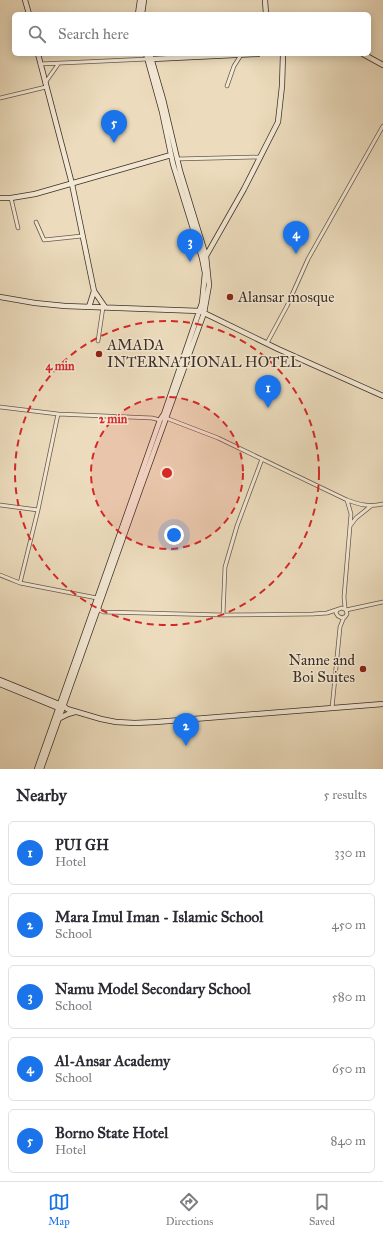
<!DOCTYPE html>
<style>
:root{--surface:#fff;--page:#f2f2f3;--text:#2b2b33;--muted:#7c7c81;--line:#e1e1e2;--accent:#1a73e8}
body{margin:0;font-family:"IM FELL Great Primer",serif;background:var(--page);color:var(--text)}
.you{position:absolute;left:174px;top:535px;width:14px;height:14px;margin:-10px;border:3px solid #fff;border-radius:50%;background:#1a73e8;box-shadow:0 0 0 6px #1a73e833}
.badge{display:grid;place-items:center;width:26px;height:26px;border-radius:50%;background:var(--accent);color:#fff;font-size:13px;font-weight:700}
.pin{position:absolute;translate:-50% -33px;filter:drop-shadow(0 1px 2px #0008)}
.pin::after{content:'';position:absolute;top:21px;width:14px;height:12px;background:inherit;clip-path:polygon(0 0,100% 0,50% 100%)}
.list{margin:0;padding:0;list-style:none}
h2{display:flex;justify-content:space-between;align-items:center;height:52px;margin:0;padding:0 16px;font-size:17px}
h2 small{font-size:13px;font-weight:400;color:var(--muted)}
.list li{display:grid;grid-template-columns:26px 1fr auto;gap:12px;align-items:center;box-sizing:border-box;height:64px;margin:0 8px 8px;padding:0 8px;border:1px solid var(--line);border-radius:6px}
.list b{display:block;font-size:15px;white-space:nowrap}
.list p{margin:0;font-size:13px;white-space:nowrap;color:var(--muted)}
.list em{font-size:13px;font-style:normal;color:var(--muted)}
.icon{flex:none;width:22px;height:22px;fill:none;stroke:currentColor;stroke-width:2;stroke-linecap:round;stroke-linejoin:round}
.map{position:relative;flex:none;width:383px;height:769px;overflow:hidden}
.search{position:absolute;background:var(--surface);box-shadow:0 2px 10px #0003;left:12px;right:12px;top:12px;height:44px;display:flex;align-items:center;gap:10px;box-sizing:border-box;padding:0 14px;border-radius:6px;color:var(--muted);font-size:15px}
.sheet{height:412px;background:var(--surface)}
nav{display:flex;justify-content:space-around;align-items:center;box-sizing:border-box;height:56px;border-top:1px solid var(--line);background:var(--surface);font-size:11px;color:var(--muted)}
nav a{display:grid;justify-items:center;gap:2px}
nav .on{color:var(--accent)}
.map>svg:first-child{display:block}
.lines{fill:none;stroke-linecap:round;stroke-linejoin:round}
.street-casing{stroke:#675a4c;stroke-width:4.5}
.secondary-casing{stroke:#3b2f26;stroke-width:6}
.street{stroke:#f3e8d4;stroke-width:3}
.secondary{stroke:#f3e8d4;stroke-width:4.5}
.ring{fill:none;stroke:#d62828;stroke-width:2;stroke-dasharray:7 5}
.poi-dot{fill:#8f2418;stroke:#f3e8d4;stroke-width:1.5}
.labels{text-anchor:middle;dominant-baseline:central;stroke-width:3;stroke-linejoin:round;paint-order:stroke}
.poi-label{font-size:15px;fill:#3b2f26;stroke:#f3e8d4;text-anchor:start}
.centre{fill:#d62828;stroke:#f3e8d4;stroke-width:2}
.ring-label{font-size:12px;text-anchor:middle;font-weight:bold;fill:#d62828;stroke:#f3e8d4;stroke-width:3;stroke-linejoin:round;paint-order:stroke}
</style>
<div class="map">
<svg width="383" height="769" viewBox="0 0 383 769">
<rect width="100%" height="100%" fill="#ecdcbd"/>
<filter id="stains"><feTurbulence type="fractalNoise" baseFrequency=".005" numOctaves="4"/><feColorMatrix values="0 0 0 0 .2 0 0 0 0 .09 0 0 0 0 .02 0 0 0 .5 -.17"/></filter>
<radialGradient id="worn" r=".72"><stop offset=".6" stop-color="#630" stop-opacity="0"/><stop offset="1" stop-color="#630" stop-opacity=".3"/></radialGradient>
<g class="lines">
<g class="street-casing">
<path id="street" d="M40,64L148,59
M45,83L59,63
M227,86L234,66L241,55
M0,98L46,87
M177,159L260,157
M11,198L18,228
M36,222L44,240L82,236
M98,341L103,307
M267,343L287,306L308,259L383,126
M0,407L58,414L152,418L160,420
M166,418L218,438L347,500C360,505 370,507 383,504
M0,505L38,510
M350,526L356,518L371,506
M0,575L20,583L97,598
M20,583L38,510L58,414
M345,608L344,597L351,514L347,500
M97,609L104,612L223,615L313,614L327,613L342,608L346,610L347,614L345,617L342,618L338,616L336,613L337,610
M346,610L383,602
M223,615L225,567L237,526L262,459
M332,708L340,627L344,617"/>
</g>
<g class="secondary-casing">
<path id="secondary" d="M25,0L29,14
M265,0L266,14
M138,14L140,0
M142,14L144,0
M38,54L72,184L94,291L105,307
M363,54L383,65
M152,59L258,54
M0,198H11L35,194L171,155
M206,256L244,189L278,122L282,86L283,54
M0,297L35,303L65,306L200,311L278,349L383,396
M89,307L94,291
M0,680L64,706L67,709L101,719L116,722L135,723L156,722L383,704
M0,684L61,709
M60,718L68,714L75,712
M37,769L160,420L164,414L202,303L205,273L202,258L173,164L162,112L146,54
M41,769L140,490L204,313L209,285L206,256L180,171L163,99L150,54"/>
</g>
<use href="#street" class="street"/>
<use href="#secondary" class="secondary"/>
</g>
<circle cx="167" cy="473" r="76" fill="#d62828" fill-opacity=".12"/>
<g class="ring">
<circle cx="167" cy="473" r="76"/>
<circle cx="167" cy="473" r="152"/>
</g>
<g class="poi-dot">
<circle cx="230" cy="297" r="4"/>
<circle cx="99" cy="354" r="4"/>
<circle cx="363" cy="669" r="4"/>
</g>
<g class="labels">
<g class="poi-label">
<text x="238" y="297">Alansar mosque</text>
<text x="107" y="345">AMADA<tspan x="107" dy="17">INTERNATIONAL HOTEL</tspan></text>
<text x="355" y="660" text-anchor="end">Nanne and<tspan x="355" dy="17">Boi Suites</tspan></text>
</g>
</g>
<circle cx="167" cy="473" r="6" class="centre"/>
<g class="ring-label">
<text x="60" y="370">4 min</text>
<text x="113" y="423">2 min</text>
</g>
<rect width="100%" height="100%" filter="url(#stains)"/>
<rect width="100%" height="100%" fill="url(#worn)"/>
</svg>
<div class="you"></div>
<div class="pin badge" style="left:268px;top:408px">1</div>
<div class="pin badge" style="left:186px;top:746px">2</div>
<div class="pin badge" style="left:190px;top:262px">3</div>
<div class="pin badge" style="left:296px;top:254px">4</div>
<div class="pin badge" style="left:114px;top:143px">5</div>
<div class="search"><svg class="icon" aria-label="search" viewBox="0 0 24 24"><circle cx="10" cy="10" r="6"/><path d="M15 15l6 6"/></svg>Search here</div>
</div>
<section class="sheet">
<h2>Nearby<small>5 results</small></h2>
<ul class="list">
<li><span class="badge">1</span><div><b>PUI GH</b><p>Hotel</p></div><em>330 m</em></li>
<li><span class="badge">2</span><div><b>Mara Imul Iman - Islamic School</b><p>School</p></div><em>450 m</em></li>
<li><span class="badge">3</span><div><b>Namu Model Secondary School</b><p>School</p></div><em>580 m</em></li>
<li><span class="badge">4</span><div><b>Al-Ansar Academy</b><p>School</p></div><em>650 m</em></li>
<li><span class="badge">5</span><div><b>Borno State Hotel</b><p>Hotel</p></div><em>840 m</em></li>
</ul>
</section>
<nav>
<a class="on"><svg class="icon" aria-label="map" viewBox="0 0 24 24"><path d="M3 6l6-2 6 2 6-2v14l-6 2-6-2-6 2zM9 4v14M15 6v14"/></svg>Map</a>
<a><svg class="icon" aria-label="directions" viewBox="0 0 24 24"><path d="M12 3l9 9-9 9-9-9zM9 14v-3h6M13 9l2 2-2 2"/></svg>Directions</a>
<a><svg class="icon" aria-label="saved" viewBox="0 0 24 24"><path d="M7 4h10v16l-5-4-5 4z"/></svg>Saved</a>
</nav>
